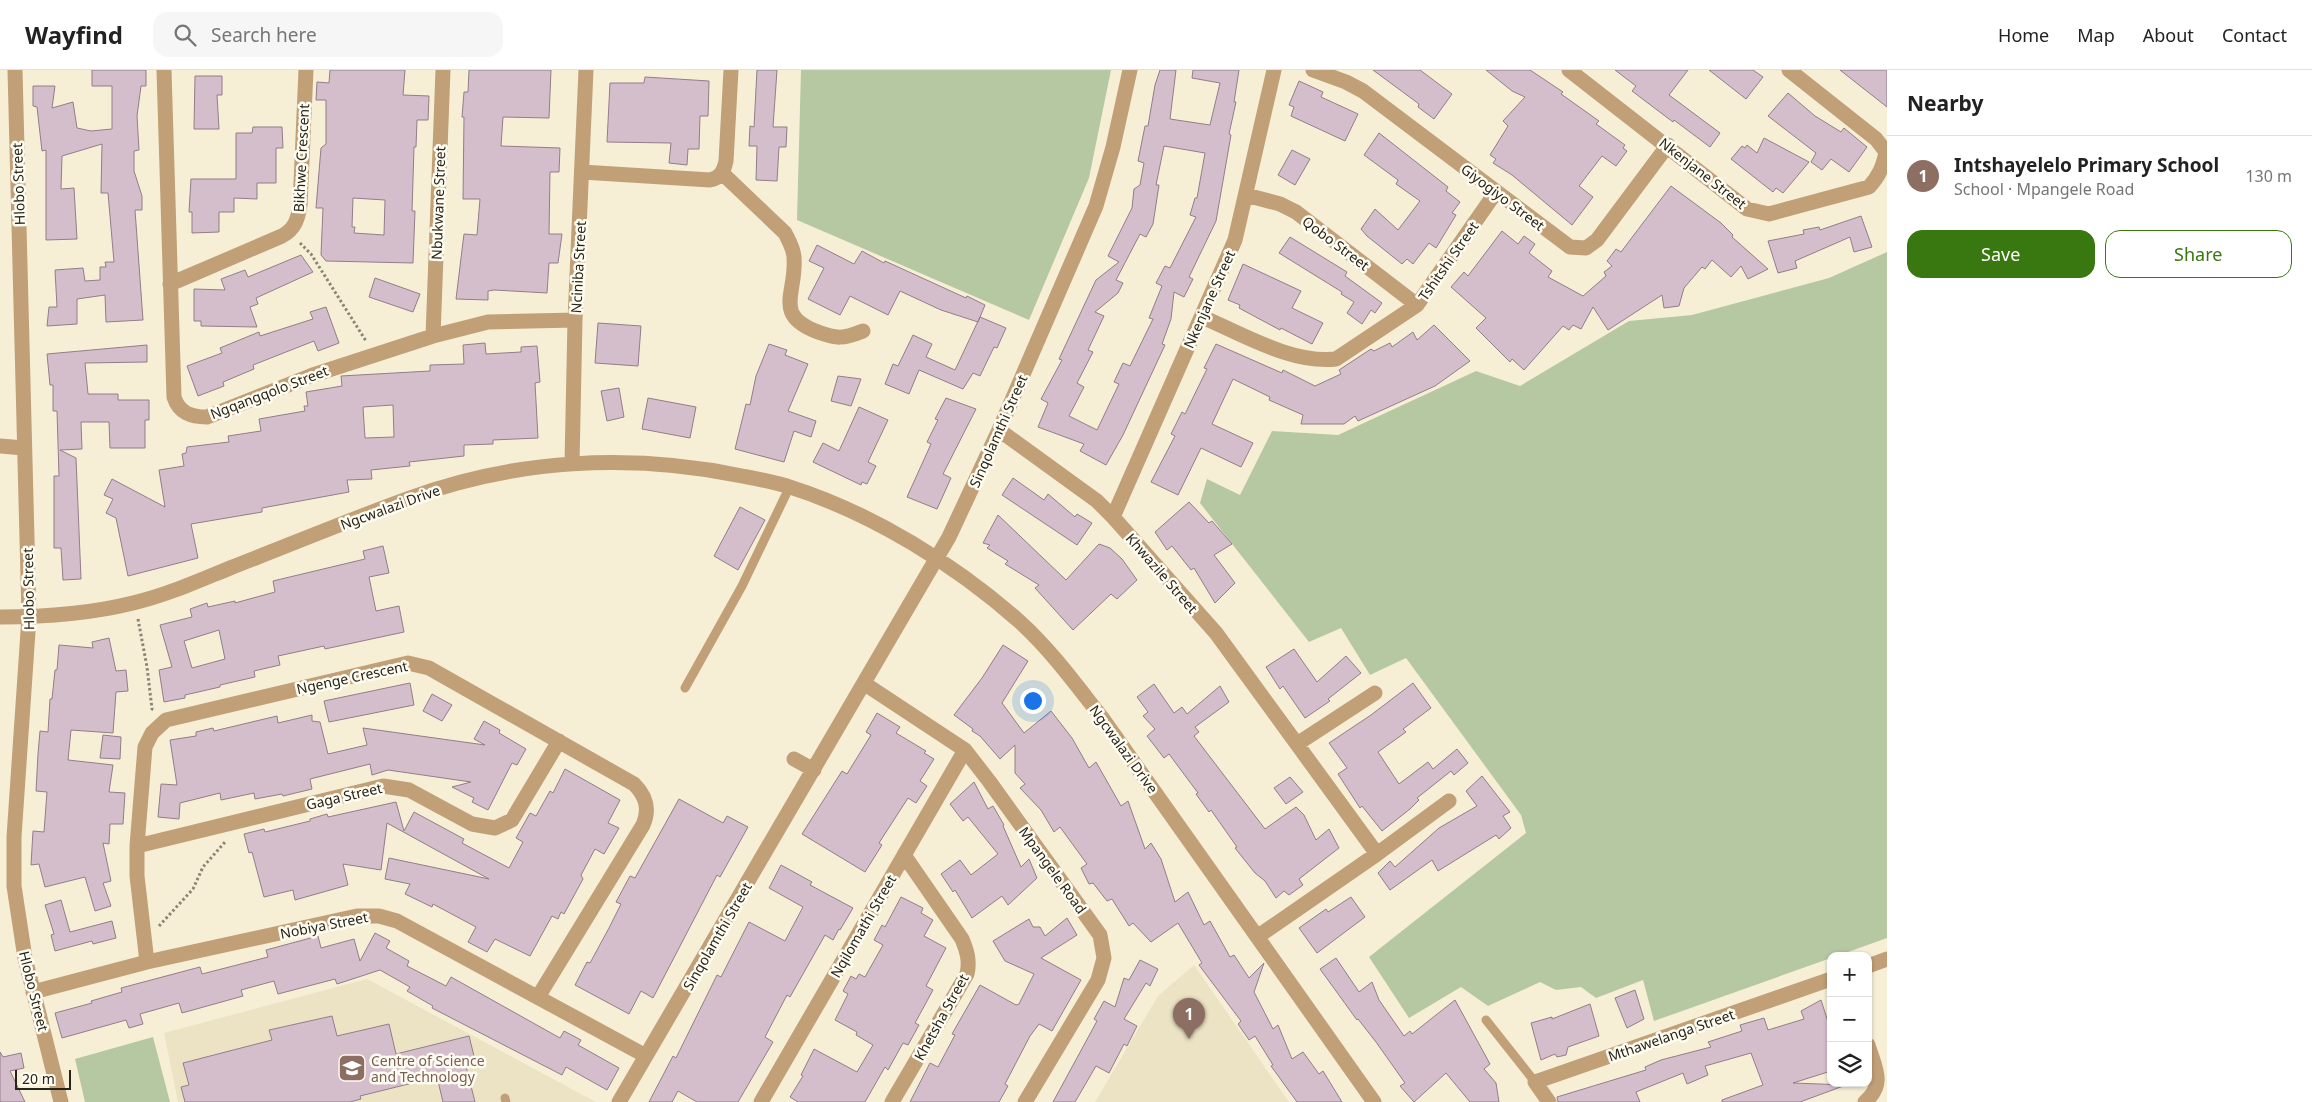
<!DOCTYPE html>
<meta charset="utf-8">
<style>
:root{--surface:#fff;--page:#f6f6f6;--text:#222;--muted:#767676;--line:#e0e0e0;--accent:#397711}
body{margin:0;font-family:"Noto Sans",sans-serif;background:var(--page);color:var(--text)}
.controls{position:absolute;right:15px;bottom:15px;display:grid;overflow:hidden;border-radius:10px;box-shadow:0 1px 4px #0004}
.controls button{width:45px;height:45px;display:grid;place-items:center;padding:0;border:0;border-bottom:1px solid var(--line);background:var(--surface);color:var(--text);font:25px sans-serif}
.scale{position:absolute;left:15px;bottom:12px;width:56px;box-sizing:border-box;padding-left:5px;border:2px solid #27241b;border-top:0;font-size:14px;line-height:18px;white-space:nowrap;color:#27241b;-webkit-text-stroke:4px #fffcf2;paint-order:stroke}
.you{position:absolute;left:1032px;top:630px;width:18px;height:18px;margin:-12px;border:4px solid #fff;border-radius:50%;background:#1a73e8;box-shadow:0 0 0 8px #1a73e833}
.badge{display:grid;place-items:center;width:32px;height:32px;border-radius:50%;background:var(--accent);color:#fff;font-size:16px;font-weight:700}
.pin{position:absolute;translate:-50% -41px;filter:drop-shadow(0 1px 2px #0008)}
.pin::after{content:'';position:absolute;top:26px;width:18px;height:15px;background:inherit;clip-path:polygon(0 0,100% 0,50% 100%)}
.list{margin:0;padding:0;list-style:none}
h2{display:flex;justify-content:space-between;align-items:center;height:65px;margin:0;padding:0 20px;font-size:21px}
h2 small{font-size:16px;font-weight:400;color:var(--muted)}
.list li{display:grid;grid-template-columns:32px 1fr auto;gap:15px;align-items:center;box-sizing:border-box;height:80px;padding:0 20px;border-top:1px solid var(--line)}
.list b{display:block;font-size:19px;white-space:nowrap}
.list p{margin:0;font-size:16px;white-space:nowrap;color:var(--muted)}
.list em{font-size:16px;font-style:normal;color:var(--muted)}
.actions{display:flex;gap:10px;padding:15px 20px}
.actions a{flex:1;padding:11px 0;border:1px solid var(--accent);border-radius:15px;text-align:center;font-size:18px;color:var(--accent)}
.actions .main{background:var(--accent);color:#fff}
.icon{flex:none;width:28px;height:28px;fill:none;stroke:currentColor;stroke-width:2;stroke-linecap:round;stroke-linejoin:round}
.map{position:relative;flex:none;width:1887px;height:1032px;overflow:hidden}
header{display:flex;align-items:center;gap:30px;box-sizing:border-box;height:70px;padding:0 25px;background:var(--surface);border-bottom:1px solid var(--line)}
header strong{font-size:24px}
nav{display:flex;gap:28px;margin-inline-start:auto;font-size:18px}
.search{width:350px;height:45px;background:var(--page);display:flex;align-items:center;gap:12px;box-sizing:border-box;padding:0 18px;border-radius:15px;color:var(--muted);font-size:19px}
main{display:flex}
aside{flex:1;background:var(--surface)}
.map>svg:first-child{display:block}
.built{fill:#ece3c4}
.green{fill:#b6c8a2}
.building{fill:#d5becc;stroke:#927d8a;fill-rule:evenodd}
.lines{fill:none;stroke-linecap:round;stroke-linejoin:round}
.path{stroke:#898473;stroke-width:3;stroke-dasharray:2.5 2.5;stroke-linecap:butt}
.lane{stroke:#c19f77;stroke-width:9}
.street{stroke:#c19f77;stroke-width:15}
.labels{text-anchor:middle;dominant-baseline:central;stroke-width:5;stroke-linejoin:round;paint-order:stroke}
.street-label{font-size:14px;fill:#27241b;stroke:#fffcf2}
.education-label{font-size:14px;fill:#785e54;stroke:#fffcf2;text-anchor:start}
</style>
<header>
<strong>Wayfind</strong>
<div class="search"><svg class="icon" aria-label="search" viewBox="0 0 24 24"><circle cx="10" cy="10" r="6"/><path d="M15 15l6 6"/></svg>Search here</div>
<nav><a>Home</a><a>Map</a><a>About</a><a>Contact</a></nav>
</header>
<main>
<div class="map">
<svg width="1887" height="1032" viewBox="0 0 1887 1032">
<rect width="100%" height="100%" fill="#f6efd6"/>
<path class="built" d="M1194,895L1289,1032H1095L1158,926Z
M367,909L596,1032H178L164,963Z"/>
<path class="green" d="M801,0H1111L1089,108L1029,250L797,150Z
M1887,182V868L1837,886H1831V888L1654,951L1643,910L1596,928L1581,917L1556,920L1540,912L1488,936L1461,917L1409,948L1369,887L1526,763L1521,745L1406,588L1370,605L1341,558L1309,572L1200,433L1207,409L1240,425L1272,361L1338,365L1476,301L1520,316L1629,251L1692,245L1829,208Z
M153,967L170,1032H85L75,989Z"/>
<path class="building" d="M92,0H146V16H141L137,46L139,80L134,81V101L142,126V140H135L143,250L106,252L105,225L77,229V254L47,256L49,237H57L55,200L83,198L85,211L100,210V197H106L105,192H114L108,123H101L102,74L62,86L61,119L74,118L77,169L46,170V80L42,81L37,37L33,36V16H55L52,38L73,32L77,58L91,61L112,59V16H92Z
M330,0H405L403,25L429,26L428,50H417L416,77H414L412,141H415L413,193L326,191L321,185L323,138H316L321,78L326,74V30H316L317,12L329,13ZM353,128L385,130L384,165L354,163L355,157H352Z
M469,0H551L549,48L503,47L501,76L560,78L559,102H550L549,164H562L558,193H549L547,223L494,220L488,221V230L456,229L464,164L477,165L480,129H463L464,47H462L464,22H468Z
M757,0H777L773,57H787L786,77H779L777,111L756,110L757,76H749L750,56L754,57Z
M1160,0H1176L1170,49L1210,55L1220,13L1192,8L1193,0H1239L1234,32H1236L1229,64L1231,65L1216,151L1189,207L1193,209L1184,227L1174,222L1171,249L1162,274L1165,275L1123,365L1106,395L1080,381L1084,374L1038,357L1048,333L1041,329L1062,290L1059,289L1096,210L1119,192L1108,186L1132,138L1134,119L1140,115L1144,93L1138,91L1145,56H1148L1155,15ZM1164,76L1205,83L1197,128H1195L1190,145L1196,147L1170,198L1165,196L1156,213L1162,216L1149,248L1153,249L1130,296L1123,293L1114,312L1119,314L1097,360L1069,346L1084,317L1077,313L1093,282L1088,280L1104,246L1095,242L1118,223L1123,213L1116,210L1140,164L1146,167L1153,154L1159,115H1156Z
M1373,0H1420L1452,24L1434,49L1418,37L1419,34Z
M1486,0H1530L1563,22L1561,24L1599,51L1596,54L1625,75L1623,78L1627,81L1616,96L1602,86L1579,116L1593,127L1572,155L1512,105L1493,93L1496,89L1490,85L1508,56L1503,51L1525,27L1512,21Z
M1615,0H1688L1669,25L1720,63L1710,77L1674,50L1673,52L1632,21L1636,16Z
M1709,0H1753L1763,7L1746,29Z
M1840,0H1887V37Z
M195,6H222V25H217L219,59H194Z
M645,7L709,11L708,46H700L699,79H688L687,95L669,93L671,73L607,72L610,13H644Z
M1299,11L1323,22L1321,27L1358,44L1345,71L1291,46L1294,37L1289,35Z
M1788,23L1815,46L1841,62L1844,58L1867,77L1849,102L1831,89L1822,100L1811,92L1816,83L1768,46Z
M253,57H282L283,78H276V113H257V129L234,128V142H219V162L192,163V142H189L191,109H236V63H252Z
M1379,63L1448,117L1446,121L1460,132L1452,143L1456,145L1436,178L1429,173L1413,194L1407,189L1402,194L1367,166L1361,159L1375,139L1398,160L1420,131L1396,114L1398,110L1364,85Z
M1764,68L1809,92L1783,123L1776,118L1773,122L1731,89L1742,76L1745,78L1747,75L1757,83Z
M1292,80L1310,89L1295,115L1278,105Z
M1671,116L1721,153L1733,165L1732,167L1768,199L1748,209L1741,196L1731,207L1712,190L1705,199L1702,197L1684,218L1679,236L1664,238L1662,225L1608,260L1593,237L1581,259L1573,255L1569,260L1563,256L1524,300L1512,289L1510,292L1476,258L1486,248L1451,217L1464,202L1468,206L1502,161L1518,174L1524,166L1535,174L1529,183L1552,201L1548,207L1583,226L1606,206L1604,202L1612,196L1607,191L1616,179L1621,182Z
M1861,146L1872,177L1854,182L1850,167L1795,191L1797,198L1778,203L1768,171L1804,164L1803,160L1819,157L1820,160Z
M1290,167L1347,202L1345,206L1382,233L1375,243L1371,240L1362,254L1347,243L1354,232L1341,224L1342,222L1279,183Z
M817,175L854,194L862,181L884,193L885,191L966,228L967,226L985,235L978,252L941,240L900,221L888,245L850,226L840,245L808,229L824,198L809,191Z
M301,185L313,202L256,228L258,234L250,237L257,257L201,256V251H194V219L225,220L221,209L245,200L248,207Z
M1243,194L1301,221L1292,238L1323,253L1312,274L1281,258L1280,260L1239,238L1240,235L1228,230Z
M375,208L420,224L413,242L369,227Z
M326,237L339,273L318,281L314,271L253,295L254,299L223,312L224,316L198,326L187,296L222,283L220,278L259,262L260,266L313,249L310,242Z
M980,247L1006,258L997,278L994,277L980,306L973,303L963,319L919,300L909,324L885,314L893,294L898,296L913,265L932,274L926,287L955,300Z
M598,253L641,256L638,296L595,293Z
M1434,255L1470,291L1435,316L1358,351L1355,346L1344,354H1301L1303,345L1269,330L1270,327L1233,309L1212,354L1253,373L1241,397L1201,378L1178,425L1151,412L1175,366L1171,364L1182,342L1185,344L1207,299L1204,298L1216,274L1282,303L1283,300L1315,316L1341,304L1339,300L1371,279L1374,281L1390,273L1392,277L1413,262L1417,270Z
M485,273L486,284L521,282V277L537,276L540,312L535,313L538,368L493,370V374L464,375V386L409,392L410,396L371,400L372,409L347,410L349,422L262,438V442L191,454L198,488L128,506L116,448L106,443L113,429L104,425L112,409L165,437L159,400L184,396L182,384L186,383L187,377L229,372L228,366L261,361L259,349L305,341L304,336H308L306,322L342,316L341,306L430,301V295L464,294L463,275ZM393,335L394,367L365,368L363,337Z
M769,274L787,280L785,285L808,294L788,341L816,351L811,367L794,361L784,392L735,379L746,334L750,335L756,306Z
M147,275V292L85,293L88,324H118V330H149V350H145V378H110L109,352H81L82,379L60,380L76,388L81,509L63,510L61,478H54V406H59L57,341H53V315H50L47,284Z
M838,306L861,309L851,336L831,331Z
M619,318L624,347L607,351L601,321Z
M648,328L696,337L690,368L642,359Z
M946,328L976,339L943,404L951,408L937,439L907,427L931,374L927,372L938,350L935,349Z
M859,337L888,350L868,392L876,396L867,414L862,412L861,415L813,392L823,373L839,381Z
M1013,408L1044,430L1048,424L1075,447L1077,444L1092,453L1077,475L1002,425Z
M1189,432L1209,453L1212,451L1232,474L1214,485L1235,513L1215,533L1194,498L1191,500L1172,476L1167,480L1155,462Z
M740,437L765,450L738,500L714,486Z
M998,445L1066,510L1099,474L1110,478L1122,489L1137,510L1117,529L1111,524L1073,560L1035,518L1039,515L1005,494L1008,491L987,478L990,475L983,473Z
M383,476L389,503L369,507L376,541L399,536L404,562L325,579L324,576L278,586L280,595L254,601L255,607L220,615V617L185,625V628L164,632L159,600L172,597L160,555L192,547L190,539L207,533L208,537L235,531V533L275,522L273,511L365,489L363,481ZM219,560L225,589L192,598L184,571Z
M109,568L116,601L126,600L128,621L116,622L113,663L71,660L68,690L113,695L109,722L125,723L123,754H110L109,774L103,773L111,811L103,813L111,836L95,841L85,807L45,817L39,794L31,795L33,761L44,762L47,722L36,721L38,684L40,661L48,662L50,629H52L55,600H57L59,575L93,578L92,572Z
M1003,575L1028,591L1002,633L1024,663L1051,641L1072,668L1089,698L1096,692L1121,736L1128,731L1145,779L1151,773L1161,789L1175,832L1188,822L1204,855L1210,851L1230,887L1234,885L1249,908L1264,893L1254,922L1273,959L1278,955L1292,989L1303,982L1319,1004L1323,1001L1342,1032H1297L1271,996L1273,995L1255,966L1249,970L1238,954L1241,951L1199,895L1202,893L1178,853L1151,872L1133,853L1129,856L1112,829L1107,831L1093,813L1089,814L1081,798L1087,794L1060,757L1054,762L1041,740L1020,718L1025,714L1015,703V675L1000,689L980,666L972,661L973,659L954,645L982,608Z
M1294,579L1317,612L1346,586L1361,603L1328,629L1330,631L1305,648L1283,616L1280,619L1266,597Z
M410,613L414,635L329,652L324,631Z
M1413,613L1431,638L1403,659L1406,662L1378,682L1399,714L1428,692L1433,699L1457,679L1468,693L1454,705L1451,701L1417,728L1419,730L1410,739L1382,761L1362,736L1360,738L1338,704L1347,698L1329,673L1371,645Z
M1154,614L1174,643L1182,637L1187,644L1220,616L1229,632L1195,657L1199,662L1194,666L1265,759L1296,737L1304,745L1316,770L1329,759L1339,778L1299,809L1303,815L1289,825L1284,821L1276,828L1265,811L1255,803L1235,778L1237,777L1211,740L1209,742L1196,724L1198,723L1169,684L1164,688L1147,666L1155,659L1143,646L1148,642L1137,627Z
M432,624L452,635L442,651L423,641Z
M877,643L900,657L896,663L926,681L924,683L934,689L920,711L927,716L916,733L908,728L879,773L882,775L865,802L802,764L842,701L847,704L871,665L866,662Z
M312,645V651L320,652L328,684L367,675L363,658L485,675L474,669L484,651L500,660L499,663L526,679L517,695L512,693L488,740L472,732L474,728L452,717L471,712L388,700L372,705L370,694L310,709L312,719L283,726L282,724L255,729L254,723L221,730L220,723L180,733L179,749L158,747L161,714L177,715L170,670L196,666V662L213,658L214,661L277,646L278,653Z
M103,665L121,667L120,689L100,688Z
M565,699L620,730L608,753L619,758L604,784L595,779L581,805L583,809L564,844L561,842L558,849L552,846L530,886L495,869L487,882L468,872L476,857L433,834L432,837L405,824L410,814L385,809L389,788L489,809L387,753L381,800L343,794L348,815L295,830L293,820L264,827L252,782L249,783L244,764L264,759L265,762L310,751V749L327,744L328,747L396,732L404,761L414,742L464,769L462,773L509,798L523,772L516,768L530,743L536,746L550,721L553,723Z
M1482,706L1510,742L1503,746L1511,758L1499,769L1496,765L1438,801L1432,790L1390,820L1378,803L1390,791L1395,797L1439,758L1477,736L1466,721Z
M1290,707L1303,722L1286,734L1274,718Z
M974,712L988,739L993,736L1004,755L1003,756L1021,797L1029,789L1037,808L1008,835L1002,826L972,848L955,820L953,822L941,804L960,790L971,805L998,784L968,747L963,751L950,734Z
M679,729L723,753L727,746L748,757L720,807L717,805L653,928L641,921L629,944L575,915L587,892L590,893L609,858L621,834L616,832L630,806L635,808Z
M781,795L812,812L810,815L853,838L840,860L839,859L833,870L825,865L790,927L787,925L765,967L773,972L738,1032H697L678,1021L672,1032H649L673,986L676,988L717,905L721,907L749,852L785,871L803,837L769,818Z
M901,827L923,838L921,843L933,850L924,866L946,878L926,916L933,920L915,953L919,955L908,975L903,973L888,1000L885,997L865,1032H798L790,1027L803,1006L801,1005L814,979L857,1002L873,975L856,965L857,962L835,950L848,924L843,921L851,906L856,909L859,904L865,907L883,875L874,870L882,855L885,857Z
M1351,827L1365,847L1317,883L1299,858L1326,839L1328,842Z
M61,830L70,862L112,851L116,868L93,874L92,871L55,881L51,865L54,864L45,835Z
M1067,848L1077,865L1041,888L1081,910L1052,961L1039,954L1030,966L1005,1014L1008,1016L999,1032H910L930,993L938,997L955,965L952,964L980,915L1016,935L1019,934L1034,904L1005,891L993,871L1029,849L1033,857H1040L1045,866Z
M375,863L390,871L386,878L409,891L407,896L446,916L451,907L560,968L564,961L581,970L578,975L619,998L607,1020L566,997L562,1005L432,938L433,936L407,921L410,917L380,900L337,914L335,909L278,924L274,911L241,920L243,926L182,943L179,933L140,944L143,954L129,958L126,950L62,968L55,943L92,933L91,931L122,922L121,918L200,897L202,904L268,887L266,880L318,866L321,878L354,869L360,891Z
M1336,888L1359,922L1372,912L1379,930L1404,966L1410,961L1412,964L1455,930L1490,994L1484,999L1496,1013L1499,1032H1470L1446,1003L1414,1032L1400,1016L1405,1013L1376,972L1358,949L1357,950L1320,899Z
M1140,890L1158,899L1150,916L1146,913L1124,949L1137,956L1127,976L1124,974L1109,1003L1096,996L1075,1032H1053L1097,951L1094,949L1104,931L1115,937L1124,908L1129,910Z
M1635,920L1644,949L1627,958L1615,928Z
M1821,930L1831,961V1001L1793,1013L1846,1015L1800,1032H1722V1030L1763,1015L1751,983L1705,996L1708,1005L1687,1014L1683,1003L1636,1022L1640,1032H1558L1557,1027L1646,1000L1645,997L1661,990L1711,977L1708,972L1742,961L1740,955L1764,948L1768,960L1804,949L1801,941Z
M1590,934L1599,966L1568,977L1566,985L1557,987L1555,984L1541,990L1531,953L1552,947V949Z
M332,946L337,966L389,954L396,984L469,966L475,990L465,992L475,1032H443L437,1007L360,1026L361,1029L350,1032H185L181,1017L189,1015L183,993L272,970L269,960Z
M0,982L3,987L21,983L24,998L10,1001L25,1032H0Z"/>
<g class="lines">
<path class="path" d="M300,173L311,184L366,271
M138,549L147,597L152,639L154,640
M159,856L193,819L203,797L225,772"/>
<path class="lane" d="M685,618L742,516L790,416
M1486,950L1535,1012
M505,1028L506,1032"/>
<path class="street" d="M15,0L29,547L14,767V816L25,888L61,1032
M164,0L174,327C179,343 191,347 207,347L313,305L433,266L488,252L575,250
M1313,0L1346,12L1363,21L1570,177L1586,178L1597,170L1668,75
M1569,0L1747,139L1769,144L1869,117C1879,106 1883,97 1886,82L1876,69L1789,0
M582,102L710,110C720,108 724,101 726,91L731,0
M722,103L785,163C789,171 794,179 794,188C797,223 772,245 818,262C837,269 843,269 863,261
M1246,125L1280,134L1296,142L1417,235
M170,214L282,166C295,159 298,149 300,135L306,0
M1202,247C1243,264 1291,294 1336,289L1417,235L1496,122
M433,266L443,0
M999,360L1097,431L1113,447L1216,563L1377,784
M0,376L24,378
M572,393L575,250L586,0
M1113,447L1235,170L1274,0
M0,547C45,547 89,544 133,533C167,525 198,511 230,498C289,475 347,451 407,429C515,389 630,383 742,406C758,409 775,412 790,417C872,443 956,495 1020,552C1051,580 1077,616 1103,649L1374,1032
M865,614L965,680L989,711L1100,865L1104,888L1098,910L1025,1032
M1297,674L1375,623
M794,689L814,700
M137,776L383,716L409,720L472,754L495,758L512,750L559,671
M1257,867L1377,784L1449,731
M147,892L137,806V776L145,677L152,663L166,650L408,593L429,598L634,714C646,726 650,739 643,755L538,927
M1868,896L1887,889
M33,922L147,892L357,846H379L397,851L646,986
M619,1032L949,467L999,360L1096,136L1113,77L1130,0
M761,1032L965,680
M892,1032L967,904C970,891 967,881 962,869L904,785
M1549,1032L1535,1012L1831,909
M1865,1032C1886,1014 1875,998 1868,975"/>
</g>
<defs>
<g id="school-square" transform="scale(1.4375)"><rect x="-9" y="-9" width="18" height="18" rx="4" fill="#8d6e63" stroke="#fffcf2"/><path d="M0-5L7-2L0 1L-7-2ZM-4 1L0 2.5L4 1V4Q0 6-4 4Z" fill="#fff"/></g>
</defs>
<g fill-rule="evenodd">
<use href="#school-square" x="352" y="998"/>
</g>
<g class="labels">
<g class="street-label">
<text transform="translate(301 88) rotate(-87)">Bikhwe Crescent</text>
<text transform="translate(1703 103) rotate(38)">Nkenjane Street</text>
<text transform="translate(18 114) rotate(-92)">Hlobo Street</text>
<text transform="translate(1503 127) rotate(37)">Giyogiyo Street</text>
<text transform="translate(438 133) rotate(-88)">Nbukwane Street</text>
<text transform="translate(1336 173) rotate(37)">Qobo Street</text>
<text transform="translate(1448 191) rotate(-55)">Tshitshi Street</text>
<text transform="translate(578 197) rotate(-87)">Nciniba Street</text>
<text transform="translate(1209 229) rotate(-66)">Nkenjane Street</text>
<text transform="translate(269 322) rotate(-21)">Ngqangqolo Street</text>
<text transform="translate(998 361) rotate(-66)">Sinqolamthi Street</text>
<text transform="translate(390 437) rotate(-20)">Ngcwalazi Drive</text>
<text transform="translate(1162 503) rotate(49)">Khwazile Street</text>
<text transform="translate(28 519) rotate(-91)">Hlobo Street</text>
<text transform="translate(352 607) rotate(-12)">Ngenge Crescent</text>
<text transform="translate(1124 679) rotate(54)">Ngcwalazi Drive</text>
<text transform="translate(344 726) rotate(-13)">Gaga Street</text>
<text transform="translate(1053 800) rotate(54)">Mpangele Road</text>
<text transform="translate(324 855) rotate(-11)">Nobiya Street</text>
<text transform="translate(863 856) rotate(-60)">Nqilomathi Street</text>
<text transform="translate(717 866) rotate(-60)">Sinqolamthi Street</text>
<text transform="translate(34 921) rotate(76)">Hlobo Street</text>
<text transform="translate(941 947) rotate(-61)">Khetsha Street</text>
<text transform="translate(1671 965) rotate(-19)">Mthawelanga Street</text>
</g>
<g class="education-label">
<text x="371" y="990">Centre of Science<tspan x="371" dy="16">and Technology</tspan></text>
</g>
</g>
</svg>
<div class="controls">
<button>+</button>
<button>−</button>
<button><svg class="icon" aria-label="layers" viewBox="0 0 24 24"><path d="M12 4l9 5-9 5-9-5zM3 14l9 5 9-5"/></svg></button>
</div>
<div class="scale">20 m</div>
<div class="you"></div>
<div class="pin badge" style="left:1189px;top:969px;background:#8d6e63">1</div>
</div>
<aside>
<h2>Nearby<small></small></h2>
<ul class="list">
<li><span class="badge" style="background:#8d6e63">1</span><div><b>Intshayelelo Primary School</b><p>School · Mpangele Road</p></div><em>130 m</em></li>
</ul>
<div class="actions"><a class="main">Save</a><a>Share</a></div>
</aside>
</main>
